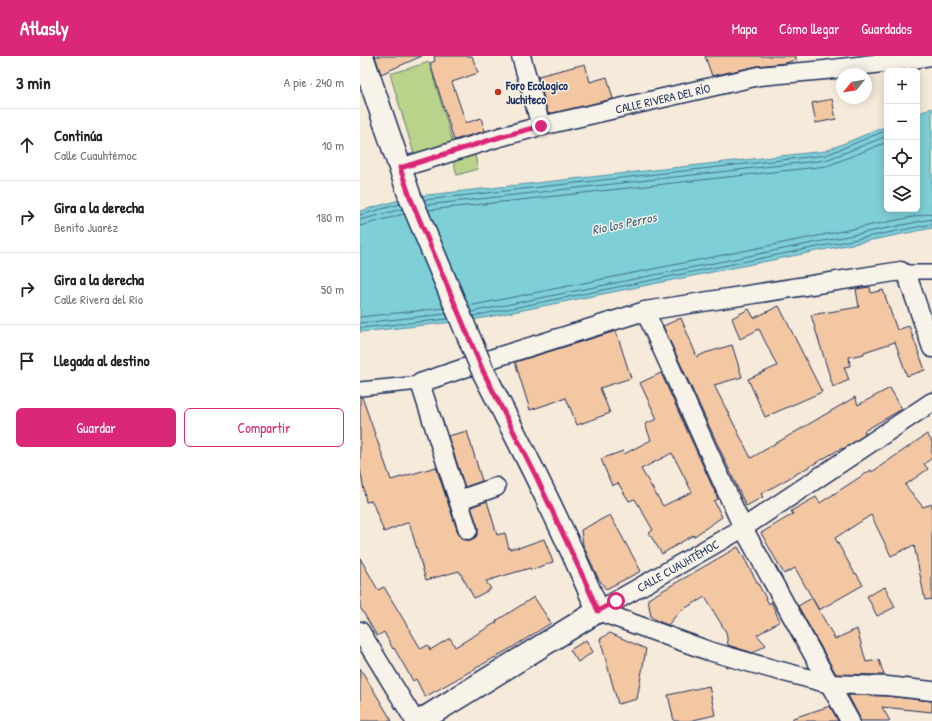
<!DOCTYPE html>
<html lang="es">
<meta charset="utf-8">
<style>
:root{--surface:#fff;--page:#f6f6f6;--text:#202124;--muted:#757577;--line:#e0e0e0;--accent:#db2777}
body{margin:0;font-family:"Patrick Hand",sans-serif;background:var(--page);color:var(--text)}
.controls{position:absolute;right:12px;top:12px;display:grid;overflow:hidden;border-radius:6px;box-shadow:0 2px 10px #0003}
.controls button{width:36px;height:36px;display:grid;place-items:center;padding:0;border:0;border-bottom:1px solid var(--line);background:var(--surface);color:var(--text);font:20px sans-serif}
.compass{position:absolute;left:476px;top:12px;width:36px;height:36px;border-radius:50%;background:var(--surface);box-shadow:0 2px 10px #0003;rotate:240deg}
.stop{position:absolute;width:12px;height:12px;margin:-9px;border:3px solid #db2777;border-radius:50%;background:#fff}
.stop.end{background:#db2777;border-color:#fff;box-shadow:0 1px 4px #0008}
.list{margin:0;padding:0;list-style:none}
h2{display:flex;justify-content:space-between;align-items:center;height:52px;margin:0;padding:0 16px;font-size:17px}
h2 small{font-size:13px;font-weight:400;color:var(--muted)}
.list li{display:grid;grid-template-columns:26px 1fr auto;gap:12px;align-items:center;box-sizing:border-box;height:72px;padding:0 16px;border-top:1px solid var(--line)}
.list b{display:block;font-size:15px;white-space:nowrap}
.list p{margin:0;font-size:13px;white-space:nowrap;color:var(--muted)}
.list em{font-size:13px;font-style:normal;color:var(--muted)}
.actions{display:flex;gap:8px;padding:12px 16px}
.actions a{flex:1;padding:9px 0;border:1px solid var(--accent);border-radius:6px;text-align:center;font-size:14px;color:var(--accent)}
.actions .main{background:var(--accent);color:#fff}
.icon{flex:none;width:22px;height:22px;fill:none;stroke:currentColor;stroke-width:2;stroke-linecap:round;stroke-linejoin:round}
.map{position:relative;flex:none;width:572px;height:665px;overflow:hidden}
header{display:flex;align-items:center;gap:24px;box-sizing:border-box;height:56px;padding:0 20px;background:var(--accent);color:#fff}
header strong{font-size:19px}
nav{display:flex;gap:22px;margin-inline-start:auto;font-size:14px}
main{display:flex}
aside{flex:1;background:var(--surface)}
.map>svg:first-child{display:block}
.green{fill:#b9d38a;stroke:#6a8174}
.water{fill:#7ecfd6;stroke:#568fa6}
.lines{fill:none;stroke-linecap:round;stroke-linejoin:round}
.shore{stroke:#436f8e;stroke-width:1}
.building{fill:#f4c7a3;stroke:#1b2f5e;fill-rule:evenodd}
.pedestrian-casing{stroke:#1b2f5e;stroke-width:16}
.minor-casing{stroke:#1b2f5e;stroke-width:21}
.tertiary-casing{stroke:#1b2f5e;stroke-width:25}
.pedestrian{stroke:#f7f3e8;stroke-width:13}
.minor{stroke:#f7f3e8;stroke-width:18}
.tertiary{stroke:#f7f3e8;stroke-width:22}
.tertiary-bridge-casing{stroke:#1b2f5e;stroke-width:25;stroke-linecap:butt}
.tertiary-bridge{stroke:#f7f3e8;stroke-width:22}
.route{stroke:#db2777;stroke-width:5}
.poi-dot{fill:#c8321e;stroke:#f7f3e8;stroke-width:1.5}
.labels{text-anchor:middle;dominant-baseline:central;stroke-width:3;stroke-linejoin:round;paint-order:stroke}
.poi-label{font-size:12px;font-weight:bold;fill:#1b2f5e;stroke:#f7f3e8;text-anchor:start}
.street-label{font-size:12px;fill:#1b2f5e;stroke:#f7f3e8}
.water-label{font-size:13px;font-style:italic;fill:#34577c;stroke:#f7f3e8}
</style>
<header>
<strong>Atlasly</strong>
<nav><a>Mapa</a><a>Cómo llegar</a><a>Guardados</a></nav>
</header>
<main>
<aside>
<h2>3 min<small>A pie · 240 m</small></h2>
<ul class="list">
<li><svg class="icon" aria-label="ahead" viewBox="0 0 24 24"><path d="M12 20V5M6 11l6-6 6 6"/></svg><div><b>Continúa</b><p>Calle Cuauhtémoc</p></div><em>10 m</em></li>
<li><svg class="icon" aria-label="right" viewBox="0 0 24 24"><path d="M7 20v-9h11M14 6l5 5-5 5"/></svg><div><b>Gira a la derecha</b><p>Benito Juaréz</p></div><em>180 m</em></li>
<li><svg class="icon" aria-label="right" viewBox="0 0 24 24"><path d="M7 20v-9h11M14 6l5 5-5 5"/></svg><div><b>Gira a la derecha</b><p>Calle Rivera del Río</p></div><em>50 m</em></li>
<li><svg class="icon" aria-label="arrive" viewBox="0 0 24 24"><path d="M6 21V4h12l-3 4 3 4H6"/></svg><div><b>Llegada al destino</b></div></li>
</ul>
<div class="actions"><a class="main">Guardar</a><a>Compartir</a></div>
</aside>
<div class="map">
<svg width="572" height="665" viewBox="0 0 572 665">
<rect width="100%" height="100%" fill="#f6eada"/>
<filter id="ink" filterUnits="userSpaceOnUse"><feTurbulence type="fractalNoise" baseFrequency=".025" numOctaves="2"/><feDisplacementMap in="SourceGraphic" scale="8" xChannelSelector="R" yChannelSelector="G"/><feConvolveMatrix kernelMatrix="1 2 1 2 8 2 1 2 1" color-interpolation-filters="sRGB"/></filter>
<g filter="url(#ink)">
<path class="green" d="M69,6L93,87L54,98L30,18Z
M114,95L118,113L97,119L92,100Z"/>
<path class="water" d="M572,52V172L113,264L0,276V155L50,141L465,95L527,70V153H557V58Z"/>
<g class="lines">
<path class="shore" d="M64,144L466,99L527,74
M66,149L466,104L527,80
M69,154L467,110L527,86
M0,159L40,148
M0,164L42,153
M0,170L44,158
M109,250L572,157
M111,256L572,163
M113,260L572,168
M0,261L84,252
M0,267L86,258
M0,272L88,263"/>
</g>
<path class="building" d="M15,0H62L21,18Z
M74,0H112L118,17L92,26L106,67L121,62L125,75L94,84L70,7L75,5Z
M345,0H436V4L425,7L397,10L352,20Z
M225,8L230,26L247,21L253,43L188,58L178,20Z
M472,43L476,63L456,67L452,47Z
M510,231L511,237L523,234L537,274L549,270L565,314L547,320L535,286L504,296V298L489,301L490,310L484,311L489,324L473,331L451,259L499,251L496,233Z
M419,250L462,336L405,361L388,323L417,310L399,273L380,283L372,262L389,253L394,262Z
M321,262L337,301L345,297L372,289L382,321L354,329L391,402L495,341L498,349L530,332L542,353L504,375L506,378L483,393L482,392L401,438L403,441L386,450L303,270Z
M256,275L271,322L240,332L250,357L217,369L206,342L170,354L155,306Z
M301,317L358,443L354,445L362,461L333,481V479L302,498L289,477L293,474L275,443L269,445L258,427L252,430L241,403L263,395L264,398L291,384L285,368L297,363L280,327ZM312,397L332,436L303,450L281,413Z
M0,341H2L31,424L76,411L98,477L101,482L105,484H111L116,481L118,477V471L111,451L127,445L137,479L145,477L149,493L158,491V492L184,483L193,506L171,514L170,512L126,525L131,533L114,542L99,515L66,524L49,466L24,476L12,445L6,446L0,412Z
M107,375L122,425L105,431L88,380Z
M567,378L572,386V402L564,408L568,413L545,429L563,451L572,448V543L565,544L554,489L531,500L511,459L475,482L495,518L496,517L503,529L459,554L435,512L424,518L401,477L433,458L431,455L456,441L460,447L511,414L512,416Z
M250,459L281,515L246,533L238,522L223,489L221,474Z
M378,491L409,548L411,546L420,565L397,579L406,589L393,597L368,589L366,576L345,541L320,555L308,569L298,565L291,561L288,543Z
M0,502L18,534L24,531L61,593L68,589L70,594L90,582L95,591L137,566L136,565L174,541L191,567L153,591L65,641L56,623L53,625L34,592L33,593L24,576L17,580L0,551Z
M525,531L535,551L517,560L507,540Z
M452,542L475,583L497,573L506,606L519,604L524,619L476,618L438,550Z
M250,577L286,593L277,643L258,648L240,583Z
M226,584L233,596L218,606L210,594Z
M0,612L32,665H0Z
M349,630L355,659L329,665H314L308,639Z
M488,639L526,640L572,645V656L522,651L530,665H500L499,660Z
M470,650L478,665H433V662Z"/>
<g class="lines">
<g class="pedestrian-casing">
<path id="pedestrian" d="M537,216H572
M0,333L60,327L67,324"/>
</g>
<g class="minor-casing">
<g id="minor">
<path d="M161,0L181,70"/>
<path id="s1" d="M40,112L140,81L181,70L399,20L465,14L554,3L571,0"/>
<path d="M285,255L383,472L490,665"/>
<path d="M99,444L136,431"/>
<path d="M108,474L60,327L137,301L285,255L541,215L548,222L572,292"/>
<path id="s2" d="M238,555L383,472L572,346"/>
<path d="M238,555L349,595L409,612L470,628L527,630L572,635"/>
<path d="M0,575L55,665"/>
</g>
</g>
<g class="tertiary-casing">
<path id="tertiary" d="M2,0L50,141
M60,665L238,555C204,473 163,394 123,315"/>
</g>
<use href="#pedestrian" class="pedestrian"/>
<use href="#minor" class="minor"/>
<use href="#tertiary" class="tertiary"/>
<g class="tertiary-bridge-casing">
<path id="tertiary-bridge" d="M50,141L123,315"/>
</g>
<use href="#tertiary-bridge" class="tertiary-bridge"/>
</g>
</g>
<g class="lines" filter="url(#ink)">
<path class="route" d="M181,70L140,81L40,112L50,141L123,315L174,416L225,525L238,555L256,545"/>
</g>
<circle class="poi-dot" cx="138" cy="36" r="4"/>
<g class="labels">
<g class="poi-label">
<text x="146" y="29">Foro Ecologico<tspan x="146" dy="14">Juchiteco</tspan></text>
</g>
<g class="street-label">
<text stroke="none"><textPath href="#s1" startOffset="272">CALLE RIVERA DEL RÍO</textPath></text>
<text stroke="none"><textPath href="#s2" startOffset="92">CALLE CUAUHTÉMOC</textPath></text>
</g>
<g class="water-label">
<text transform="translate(264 167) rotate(-12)">Rio los Perros</text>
</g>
</g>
</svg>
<div class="controls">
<button>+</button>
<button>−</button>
<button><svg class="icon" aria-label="locate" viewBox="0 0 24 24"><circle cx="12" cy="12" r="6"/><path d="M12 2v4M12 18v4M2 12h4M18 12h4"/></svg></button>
<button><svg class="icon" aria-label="layers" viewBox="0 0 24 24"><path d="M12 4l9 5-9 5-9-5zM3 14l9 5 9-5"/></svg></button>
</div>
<svg class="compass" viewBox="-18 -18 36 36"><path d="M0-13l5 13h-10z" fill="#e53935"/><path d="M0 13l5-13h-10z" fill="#757577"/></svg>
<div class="stop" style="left:256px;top:545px"></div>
<div class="stop end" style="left:181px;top:70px"></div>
</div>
</main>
